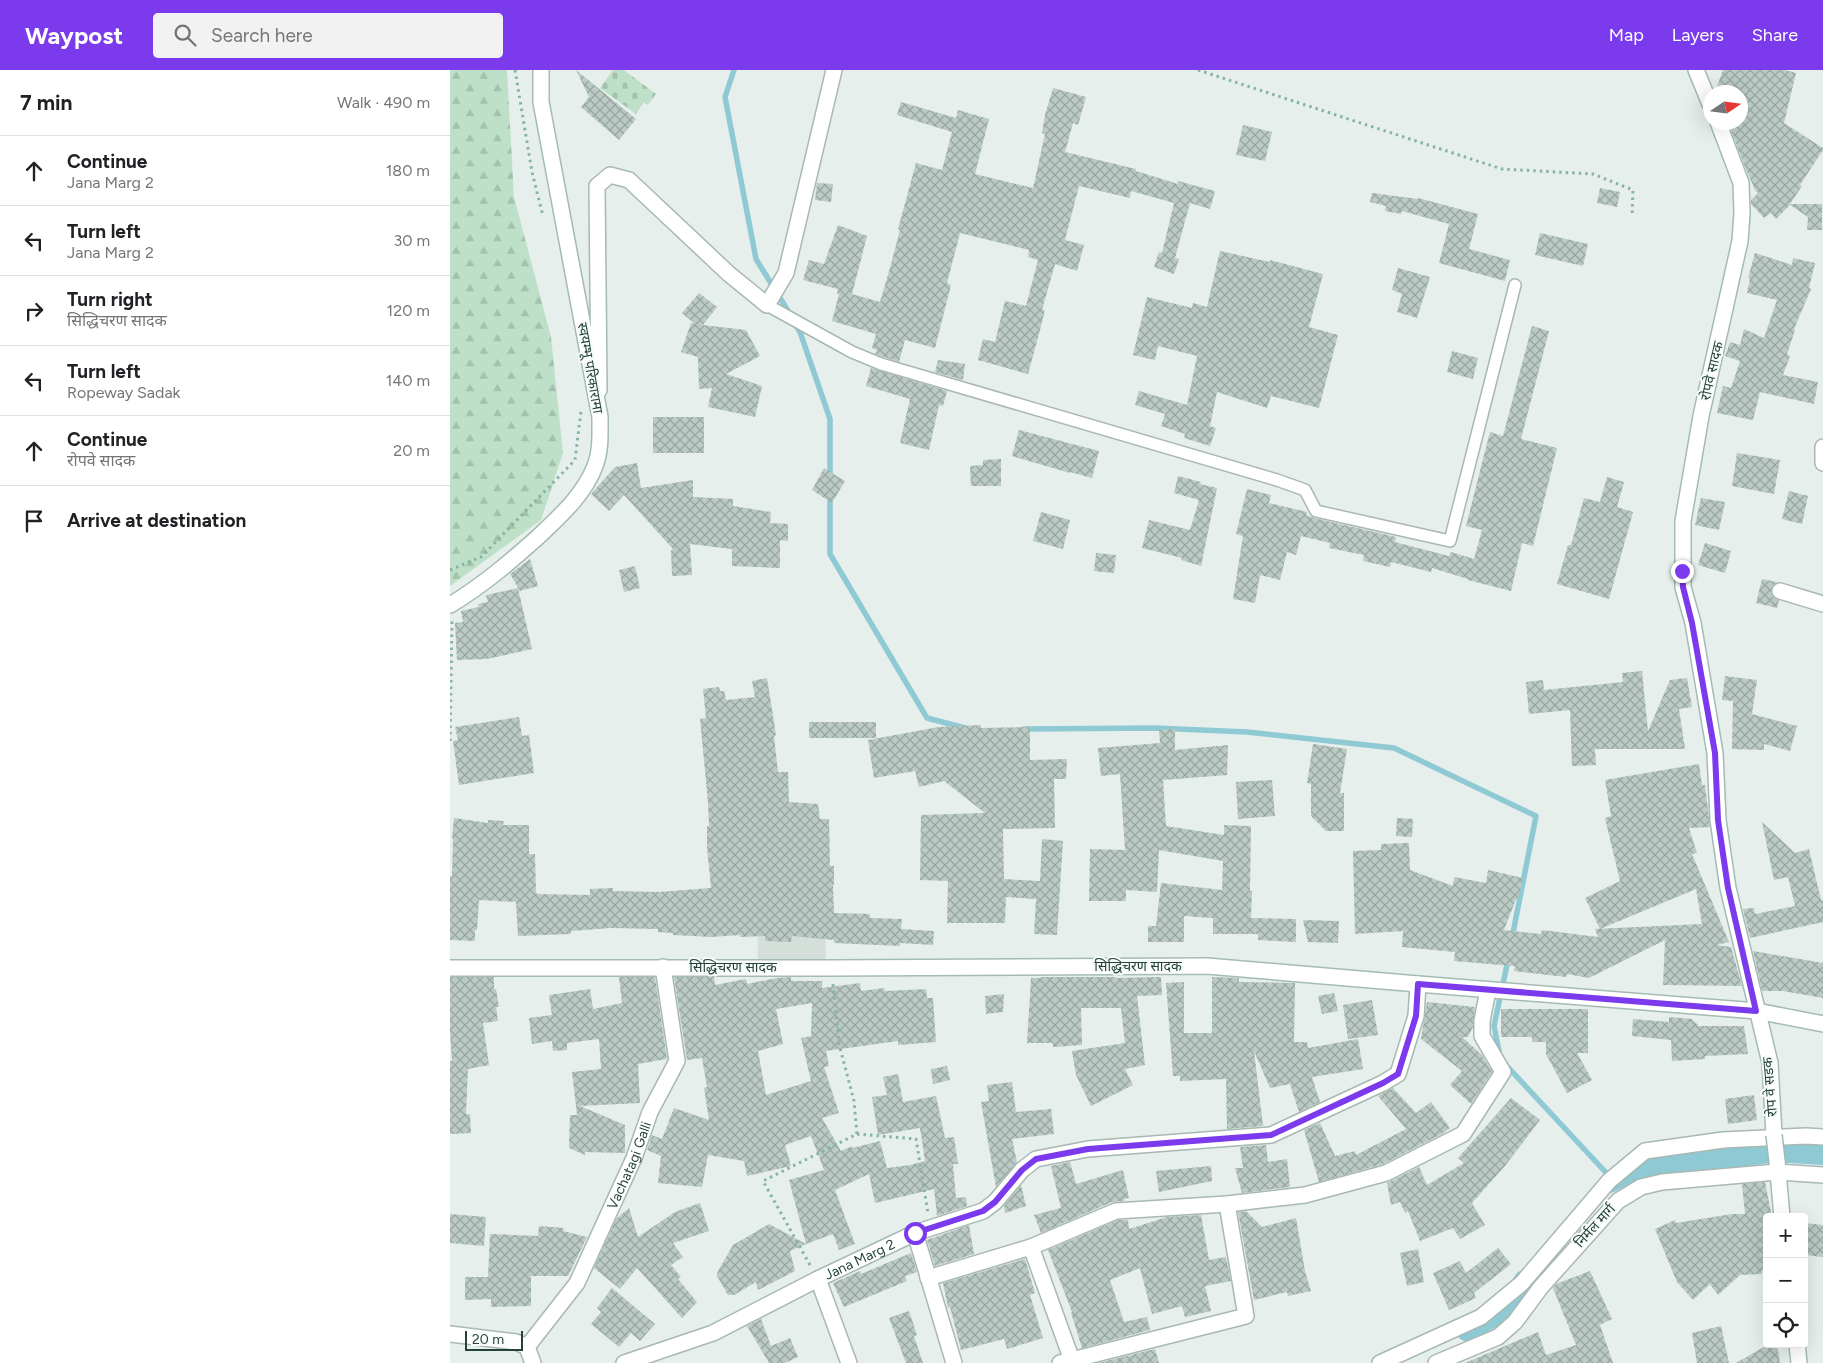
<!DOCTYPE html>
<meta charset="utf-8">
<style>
:root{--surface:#fff;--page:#f2f2f2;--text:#202124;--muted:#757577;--line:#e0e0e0;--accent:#7c3aed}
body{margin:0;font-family:Figtree,"Noto Sans Devanagari",sans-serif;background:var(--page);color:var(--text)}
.controls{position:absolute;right:15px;bottom:15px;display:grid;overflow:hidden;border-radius:5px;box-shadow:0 5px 20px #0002}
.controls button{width:45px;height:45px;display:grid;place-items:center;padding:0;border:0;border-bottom:1px solid var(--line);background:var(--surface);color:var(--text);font:25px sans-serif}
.compass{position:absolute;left:1253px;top:15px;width:45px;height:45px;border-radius:50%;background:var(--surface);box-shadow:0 5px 20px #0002;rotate:77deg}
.scale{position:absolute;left:15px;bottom:12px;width:58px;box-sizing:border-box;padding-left:5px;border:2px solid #24423a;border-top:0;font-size:14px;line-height:18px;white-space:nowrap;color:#24423a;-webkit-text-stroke:4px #f7fbf9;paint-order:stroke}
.stop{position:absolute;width:15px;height:15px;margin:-11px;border:4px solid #7c3aed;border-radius:50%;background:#fff}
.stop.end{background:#7c3aed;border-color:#fff;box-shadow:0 1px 5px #0008}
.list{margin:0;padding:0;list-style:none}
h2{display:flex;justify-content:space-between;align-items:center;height:65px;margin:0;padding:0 20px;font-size:21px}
h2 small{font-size:16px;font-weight:400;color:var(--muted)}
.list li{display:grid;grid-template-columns:32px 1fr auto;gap:15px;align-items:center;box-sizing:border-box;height:70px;padding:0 20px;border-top:1px solid var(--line)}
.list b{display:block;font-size:19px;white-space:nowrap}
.list p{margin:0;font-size:16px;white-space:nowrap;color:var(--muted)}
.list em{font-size:16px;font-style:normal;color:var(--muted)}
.icon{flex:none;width:28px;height:28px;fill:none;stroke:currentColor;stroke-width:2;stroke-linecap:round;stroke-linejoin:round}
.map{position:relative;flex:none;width:1373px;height:1293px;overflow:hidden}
header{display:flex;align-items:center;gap:30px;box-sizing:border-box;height:70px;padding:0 25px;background:var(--accent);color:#fff}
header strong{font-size:24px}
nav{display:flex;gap:28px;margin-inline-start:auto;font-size:18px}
.search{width:350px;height:45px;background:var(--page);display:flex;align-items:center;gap:12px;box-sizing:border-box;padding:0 18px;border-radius:5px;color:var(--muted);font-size:19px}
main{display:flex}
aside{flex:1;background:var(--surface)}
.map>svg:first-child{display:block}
.built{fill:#d4dfda}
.forest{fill:url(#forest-firs)}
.cemetery{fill:url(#cemetery-stones)}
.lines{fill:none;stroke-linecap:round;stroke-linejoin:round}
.stream{stroke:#8ec9d4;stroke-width:5.5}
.canal{stroke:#8ec9d4;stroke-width:20}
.building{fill:url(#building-cross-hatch);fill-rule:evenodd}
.service-casing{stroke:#a8b8b2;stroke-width:14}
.minor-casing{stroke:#a8b8b2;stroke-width:18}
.secondary-casing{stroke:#a4bbb3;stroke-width:18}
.path{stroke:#86b3a5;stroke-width:3;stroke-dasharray:2.5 4;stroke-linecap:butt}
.service{stroke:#fff;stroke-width:11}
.minor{stroke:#fff;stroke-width:15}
.secondary{stroke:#fff;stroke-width:15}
.secondary-bridge-casing{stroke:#a4bbb3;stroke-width:18;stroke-linecap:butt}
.secondary-bridge{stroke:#fff;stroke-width:15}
.route{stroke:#7c3aed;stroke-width:6}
.labels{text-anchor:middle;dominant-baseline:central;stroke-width:4;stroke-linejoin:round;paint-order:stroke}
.street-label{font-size:14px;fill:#24423a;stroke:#f7fbf9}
</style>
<header>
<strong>Waypost</strong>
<div class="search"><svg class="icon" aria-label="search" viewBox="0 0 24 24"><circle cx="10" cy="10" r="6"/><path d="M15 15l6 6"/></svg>Search here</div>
<nav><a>Map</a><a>Layers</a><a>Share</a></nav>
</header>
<main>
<aside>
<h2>7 min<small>Walk · 490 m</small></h2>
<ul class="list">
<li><svg class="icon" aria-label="ahead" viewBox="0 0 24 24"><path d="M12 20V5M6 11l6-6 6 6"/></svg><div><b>Continue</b><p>Jana Marg 2</p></div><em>180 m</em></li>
<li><svg class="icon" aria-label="left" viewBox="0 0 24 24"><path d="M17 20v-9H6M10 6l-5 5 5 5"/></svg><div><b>Turn left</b><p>Jana Marg 2</p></div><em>30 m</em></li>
<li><svg class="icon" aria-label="right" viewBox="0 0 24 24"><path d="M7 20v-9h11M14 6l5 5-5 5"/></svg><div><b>Turn right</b><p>सिद्धिचरण सादक</p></div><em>120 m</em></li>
<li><svg class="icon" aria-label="left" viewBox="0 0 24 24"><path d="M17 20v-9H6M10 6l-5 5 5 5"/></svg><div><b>Turn left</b><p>Ropeway Sadak</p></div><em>140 m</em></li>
<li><svg class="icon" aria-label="ahead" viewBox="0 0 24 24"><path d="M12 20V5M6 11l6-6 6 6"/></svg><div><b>Continue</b><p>रोपवे सादक</p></div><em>20 m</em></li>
<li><svg class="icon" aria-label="arrive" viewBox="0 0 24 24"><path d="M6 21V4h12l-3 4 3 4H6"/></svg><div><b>Arrive at destination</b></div></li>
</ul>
</aside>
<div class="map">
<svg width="1373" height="1293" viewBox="0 0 1373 1293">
<defs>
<pattern id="forest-firs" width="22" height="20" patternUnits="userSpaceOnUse" patternTransform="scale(1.25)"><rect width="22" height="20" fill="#bfe0c8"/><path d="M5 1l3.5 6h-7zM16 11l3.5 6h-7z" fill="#a4c1ad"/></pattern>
<pattern id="cemetery-stones" width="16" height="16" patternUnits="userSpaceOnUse" patternTransform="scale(1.25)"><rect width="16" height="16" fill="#bfe0c8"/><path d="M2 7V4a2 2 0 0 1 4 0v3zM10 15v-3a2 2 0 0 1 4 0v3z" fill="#a4c1ad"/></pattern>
<pattern id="building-cross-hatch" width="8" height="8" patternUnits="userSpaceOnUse" patternTransform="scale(1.25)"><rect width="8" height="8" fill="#bbcac4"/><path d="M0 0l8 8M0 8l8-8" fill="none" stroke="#98a6a0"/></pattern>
</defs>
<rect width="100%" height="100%" fill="#e6efeb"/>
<path class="built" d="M307,827L375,849L376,896L308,897Z"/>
<path class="forest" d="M0,0H57L64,127L101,267L113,383L91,450L0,516Z"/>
<path class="cemetery" d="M163,0H174L206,24L198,35L194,32L186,44L150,18Z"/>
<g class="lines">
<path class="stream" d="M284,0L275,27L306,189L340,244
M344,252L350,262L380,349V409
M380,426V484L477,648L515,658
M574,659L705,658L797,662L944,678L1086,746L1062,868
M1050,986L1044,956L1058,890
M1055,994L1161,1108"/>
<path class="canal" d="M1160,1113L1183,1101L1326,1082L1373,1085
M1016,1261L1033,1253L1056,1240L1074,1210"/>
</g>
<path class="building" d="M126,0L186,49L169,70L131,37L139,27Z
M1273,0H1335L1346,3L1334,53L1373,78V80L1350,115L1352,116L1340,134H1372V160H1357L1358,147L1340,135L1326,149L1321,143L1314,148L1301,134V130L1308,123L1305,120L1295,97L1278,52H1290V22H1265Z
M603,18L636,27L628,55L623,53L615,82L686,99V101L728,114V111L765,121L760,139L740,133L725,188L729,189L724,204L704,197L709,182L712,183L724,133L681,121L680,128L629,116L615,170L634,175L627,201L605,194L592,240H595L590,260L578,304L528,290L533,269L545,272L555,231L576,236L588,190L578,187L579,180L510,163L497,213L501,215L485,278L455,270L449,292L425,284L427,280L422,278L426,264L382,251L389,224H387L388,219L353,210L359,190L374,194L388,155L417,166L402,224L430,232L440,198L450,160L448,159L466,93L492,100L502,62L447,45L451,32L506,48L508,40L539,49L525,104L583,118L595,64L592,63L595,45Z
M793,55L822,62L815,91L786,85Z
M367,113L383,114L381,132L365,130Z
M1150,118L1170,122L1167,137L1147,133Z
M922,123L968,129V128L1028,144L1019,179L1060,190L1055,211L989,193L999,154L952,141L951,144L935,141L936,136L920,132Z
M1090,163L1138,174L1133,196L1085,185Z
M770,181L820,192V190L873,204L859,257L888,265L869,338L821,326L817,338L767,322L760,356L766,358L760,376L734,368L735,364L711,356L715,344L685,335L689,321L737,335L747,286L708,276L705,290L683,285L697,227L742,238L743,233L757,237Z
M1305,183L1342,195L1343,188L1365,193L1359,218L1361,219L1344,259L1345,260L1337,284L1340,286L1333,305L1368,312L1364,334L1310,322L1303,350L1267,343L1273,316L1281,318L1290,291L1275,286L1280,272L1290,275L1294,259L1314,268L1327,230L1297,223L1300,208H1298Z
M948,198L980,207L967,248L947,242L952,224L942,220Z
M249,223L267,237L253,255L296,260L310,286L276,304L312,316L305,347L258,337L262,318L249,319L248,287L231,282L241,253L245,254L232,243Z
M1082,256L1099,261L1071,369L1107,378L1083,476L1072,473L1061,521L1018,510V509L982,498L981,502L941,492L940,497L913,491L914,485L879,478L880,473L851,466L846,485L837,482L830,510L810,505L805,533L783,529L793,466L786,464L797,419L821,425L819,433L857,442L856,445L864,448L946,467L945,472L999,486L1001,482L1024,489L1032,460L1016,456L1032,393L1040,362L1053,366Z
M1002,281L1028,288L1023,309L997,302Z
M488,290L515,294L513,310L485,302Z
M421,298L497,321L493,336L489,335L479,380L450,373L460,329L416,316Z
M203,347H254V383H203Z
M569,360L649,381L642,408L620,402V403L562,386Z
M1287,383L1330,390L1324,424L1282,416Z
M551,389V416H521L520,396L533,395V390Z
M187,393L191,418L243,410V427L283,429V436L321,442L320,453L338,454V471L330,470V498L282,496V479L240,474L242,505L222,506L221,480L223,479L174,425L159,441L141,424L165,397Z
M374,398L395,411L382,433L362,420Z
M728,406L751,412L750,414L767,418L751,496L731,490L732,488L692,478L699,450L740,460L749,430L724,423Z
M1157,407L1174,412L1167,437L1183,442L1159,529L1107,514L1118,475H1121L1134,428L1150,432Z
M1339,421L1358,426L1352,454L1332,449Z
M1251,428L1275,432L1269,460L1245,455Z
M591,442L620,450L613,479L583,471Z
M1255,473L1281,481L1275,503L1248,495Z
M646,483L666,485L664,503L644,501Z
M80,489L88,516L70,521L60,504Z
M185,496L190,518L174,522L169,500Z
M1312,509L1327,512L1321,519L1323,527L1329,530L1327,538L1306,533Z
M68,518L82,579L37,589L7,590L5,553L13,552L11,541L29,537L28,534L38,532L36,525Z
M1192,601L1198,661L1220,610L1237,608L1242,637L1229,639L1235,679H1145L1146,695L1122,696L1120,640L1079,644L1076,612L1093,610L1094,620L1173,612L1172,603Z
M1275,606L1307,610L1302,644L1347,656L1340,681L1314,674V680L1282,679L1283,631L1272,630Z
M317,608L326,665L324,666L328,702H338L339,732L368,734L370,749H379L380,796H384V815H383L384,843L420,844V848L452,849L451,859L484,861L483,875L450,873V876L384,873V870L342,866L341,872L315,871V866L290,867V865L261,867L223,865V863L208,862V859L161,858L121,861V864L68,866L66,832L29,830L27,860H25V871L0,870V806H2L3,769L2,768L4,748L38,753V750L54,751L53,755H79V784H85L86,823L88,824L140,825V819L163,818V821L209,822L261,818L257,777V756H259L258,732L250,649L256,648L253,619L269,617L270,621H274L276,630L305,627L302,611Z
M69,647L72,666L79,665L84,703L9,715L3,671L8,670L5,657Z
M359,652H426V668H359Z
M531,655V658L580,657V690L617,689L616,709H604L605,758L553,759L554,809L590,811L592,769L613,771L607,865L584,864L586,829L556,827L555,853H497L498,811L470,810L471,745L535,743L494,711L469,717L465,701L424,708L418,670L489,657Z
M725,659V680L778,675L777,705L713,710L716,756L774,765V755L801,756L800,821H802L801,848L846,849V872L808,870V864H763V848L734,846V872H698V856H706L711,813L772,820L773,791L709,780L707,822L676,820V831H639L640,779L675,780L670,704L651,706L648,678L710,673L709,660Z
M863,674L897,679L890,723H894V761H876L861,746V714L857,713Z
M1249,694L1252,715H1255L1260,757L1239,758L1247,783L1242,784L1279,872L1267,875L1281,877L1292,916L1213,915L1215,870L1139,908L1117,904L1116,907L1064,901L1065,896L1051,895V893V895L1004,891L1005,882L952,877L953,861L905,864L903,781L931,780V774L959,773L960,800L1003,816L1004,807L1036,813L1038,800L1073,808L1068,829H1066L1054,860L1091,864L1092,860L1148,867L1145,859L1252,854L1246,819L1150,859L1135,828L1170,811L1155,748L1161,746L1155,710Z
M822,710L825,746L788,749L786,712Z
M947,748L963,749L962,767L946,766Z
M1312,752L1345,783L1359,779L1371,830H1373V852L1300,868L1293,839L1304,838L1305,844L1345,836L1338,807L1324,810Z
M853,850L889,851L888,873L858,872Z
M1303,881L1373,893V928L1333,921H1312Z
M0,907H44V919H46L49,937H46L48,951L33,953L39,995L18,999L16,1044H20L21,1063L0,1064V991H2L0,962Z
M169,907H205L217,989L188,994L190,1033L130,1036L175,1055V1083L135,1082V1085L119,1078L120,1045H127L122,1002L151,999L149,969L117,973V980L103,981L102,971L82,974L79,948L102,945L99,925L140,919L143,939L172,933Z
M224,907H264L265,915L296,909L297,914L327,908L341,907V911H372V918L410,913L411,921L434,918L435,921L476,919L477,928H483L486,972L448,975V971L376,981L379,996L374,997L389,1043L372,1048L391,1081L402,1076V1078L430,1071L437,1098L460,1095L475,1091L470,1058L428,1065L422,1027L437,1025L433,1007L448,1004L453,1032L486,1026L495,1068L504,1067L508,1094H503L506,1128L516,1127L517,1136L487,1146L484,1119L425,1133L419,1104L385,1120L405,1174L389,1180L383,1164L356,1174L339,1110L374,1100L361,1066L335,1075L341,1096L297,1106L294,1091L258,1085L252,1117L208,1113L211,1086L197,1080L202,1065L212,1069L224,1038L259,1050L254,1018L257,1017L252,988L237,990ZM362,933L361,966L351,968L361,1011L316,1025L308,981L333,974L326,939Z
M591,907H666V908L711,907L712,925L687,926L695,995L675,999L683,1015L641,1036L626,1005L622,981L675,973L671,938H631L632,975L603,977V973H577L581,908H591Z
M762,907L789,908V912L845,913L844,972H857L858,978L908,969L913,999L862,1007L870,1032L849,1042L840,1014L820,1018L804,981L813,1056L777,1059L776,1009L730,1011V1006H723L716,913L734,912V963H762Z
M884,923L888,941L872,944L868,926Z
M554,924L553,942L536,944L535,926Z
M922,930L928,965L898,969L893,935Z
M977,932L1025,937L1023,957L1018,967H1012L1032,985L1042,1002L1021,1034L1000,1015L1012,1001L971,969Z
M1051,939H1138V983H1127L1142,1010L1117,1023L1096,984V972H1082V967H1051Z
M1219,947L1242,949L1249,956H1294L1298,984L1255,986V989L1222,991L1221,970L1182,966L1183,949L1219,952Z
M497,996L500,1010L483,1014L481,999Z
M562,1012L566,1042L601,1039L604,1064L562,1069L567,1092L546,1117L531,1032L539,1031L537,1015Z
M943,1018L966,1043L981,1032L1000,1058L992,1064L933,1094L869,1112L854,1060L870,1053L885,1086L905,1081L906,1085L956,1059L928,1026Z
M1304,1025L1307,1050L1278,1054L1275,1029Z
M1061,1028L1090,1050L1055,1096L1022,1133L1035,1155L1010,1169L1003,1158L970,1171L958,1141L955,1143L950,1132L941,1135L937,1113L969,1097L977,1115L1014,1093L1008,1088Z
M816,1075L818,1092L837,1089L840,1117L792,1123L785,1098H793L790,1077Z
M620,1092L626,1114L673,1100L679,1128L674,1129V1131L662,1132L591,1163L584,1145L611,1138L601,1096Z
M761,1096L762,1111L709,1122L706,1101Z
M1315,1112L1322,1147H1317V1200L1311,1201L1312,1204L1290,1205L1268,1225L1260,1214L1243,1230L1227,1212L1205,1159L1225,1150L1226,1153L1282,1144H1295L1292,1114Z
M571,1115L576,1136L555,1143L554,1136Z
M250,1133L259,1161L223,1173L233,1187L221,1195L231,1207L228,1209L247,1232L232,1248L187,1198L170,1219L144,1198L166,1149L179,1138L188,1167L225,1142Z
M796,1141L812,1157L846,1148L855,1201L861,1221L838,1226L837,1222L804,1230L788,1142Z
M0,1144L36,1147L34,1176L0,1173Z
M751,1145L759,1190L776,1187L781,1211L755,1216L761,1241L735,1247L732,1236L702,1244L690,1198L660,1210L674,1252L697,1247L700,1260L632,1278L621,1243L622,1242L598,1180L668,1150H678L679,1159L717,1147Z
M1354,1153L1373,1155V1187L1354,1185Z
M319,1154L356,1174L340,1181L345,1201L308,1220L306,1212L284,1225H278L267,1206V1203L283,1175Z
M519,1155L524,1184L485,1196L477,1170Z
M89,1156L114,1158L113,1161L137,1167L118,1206H81V1236L41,1237V1229L15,1230V1207H38L40,1164L88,1166Z
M1048,1178L1061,1194L1024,1223L1026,1228L999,1240L983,1203L1010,1191L1016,1203Z
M968,1179L974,1212L957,1216L950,1183Z
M461,1183L467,1202L455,1206L457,1211L394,1237L383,1213L410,1201L411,1204Z
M575,1189L585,1223L580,1225L593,1268L557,1279L554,1269L511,1280L500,1237L498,1238L493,1213Z
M1140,1201L1162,1249L1150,1255L1163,1293H1015L1088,1262L1096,1285L1126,1275L1103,1218L1106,1214Z
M162,1218L205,1254L190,1271L181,1263L169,1277L141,1254L151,1242L147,1238Z
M459,1241L467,1265L464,1266L473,1293H456L439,1248Z
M311,1249L321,1276L340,1268L348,1287L335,1293H319L297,1256Z
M1271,1256L1279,1293H1247L1242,1263Z
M1319,1274H1327L1330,1293H1286Z
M705,1279L709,1293H648Z"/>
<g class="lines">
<g class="service-casing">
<path id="service" d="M317,235L402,282L431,294L827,410L855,420L866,441L1000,471L1065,215"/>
</g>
<g class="minor-casing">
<g id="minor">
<path d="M149,320L147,116L160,105L179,110L279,204L317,235L336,203L384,0"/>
<path d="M1373,377V393"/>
<path d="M1330,521L1373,534"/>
<path d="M465,1163L504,1293"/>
<path d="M581,1177L623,1293"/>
<path d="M478,1208L581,1177L666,1141L777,1134L855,1125L936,1103L1013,1064L1053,1002L1032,966V951L1038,920"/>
<path d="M368,1209L399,1293"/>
<path d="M0,1264L66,1272L77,1277L83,1293"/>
<path id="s1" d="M77,1277L127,1213L184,1088L200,1042L227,991L213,897"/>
<path id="s2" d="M174,1293L263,1263L368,1209L465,1163L533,1141L545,1132L572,1100L586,1089L638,1079L821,1065L933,1013L948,1004L966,946L968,914"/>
<path d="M610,1293L796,1246L777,1134"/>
<path d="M930,1293L1031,1247L1072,1213L1159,1111L1195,1081L1273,1070L1356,1066L1373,1067"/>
<path d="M986,1293L1048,1267L1065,1252L1091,1217L1168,1131L1191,1117L1212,1112L1327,1102L1373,1105"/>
</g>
</g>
<g class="secondary-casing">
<path id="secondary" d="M1246,0L1260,34
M1268,52L1291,113L1292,143L1290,171L1251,346L1233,451V517L1243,553L1265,683L1268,750L1278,818L1320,993L1324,1065
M0,535C32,516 60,492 88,467C110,446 134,425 145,396C151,381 150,363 150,347L91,32V0
M0,898H381L757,896L968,914L1307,941L1373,954
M1327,1091L1332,1147
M1347,1274L1349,1293"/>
</g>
<path class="path" d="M65,0L82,102L93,146
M748,0L1052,99L1143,104L1183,120L1182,147
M0,500L31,487L125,390L131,341
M0,671L2,551
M407,1064L466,1069L478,1143
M360,1195L313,1111L407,1064L404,1031L389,974L383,914"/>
<use href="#service" class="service"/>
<use href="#minor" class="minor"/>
<use href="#secondary" class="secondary"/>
<g class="secondary-bridge-casing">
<path id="secondary-bridge" d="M1324,1065L1327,1091"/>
</g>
<use href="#secondary-bridge" class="secondary-bridge"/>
</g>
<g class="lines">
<path class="route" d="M465,1163L533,1141L545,1132L572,1100L586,1089L638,1079L821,1065L933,1013L948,1004L966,946L968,914L1306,941L1278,818L1268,750L1265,683L1242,553L1233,517L1232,501"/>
</g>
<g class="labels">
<g class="street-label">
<text transform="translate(140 298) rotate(80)">स्वयम्भू परिकारामा</text>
<text transform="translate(1262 301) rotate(-77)">रोपवे सादक</text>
<text x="688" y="896">सिद्धिचरण सादक</text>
<text x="283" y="897">सिद्धिचरण सादक</text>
<text transform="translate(1320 1017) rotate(-95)">रोप वे सडक</text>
<text stroke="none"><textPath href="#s1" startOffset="210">Vachatagi Galli</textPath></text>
<text transform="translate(1145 1156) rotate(-48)">निर्मल मार्ग</text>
<text stroke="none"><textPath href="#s2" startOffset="258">Jana Marg 2</textPath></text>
</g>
</g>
</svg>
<div class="controls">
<button>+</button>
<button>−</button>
<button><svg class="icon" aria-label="locate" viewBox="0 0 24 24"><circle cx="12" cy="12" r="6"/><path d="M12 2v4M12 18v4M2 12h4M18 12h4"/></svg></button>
</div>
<svg class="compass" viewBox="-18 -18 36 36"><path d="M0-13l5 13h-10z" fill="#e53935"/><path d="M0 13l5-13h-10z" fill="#757577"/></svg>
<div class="scale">20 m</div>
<div class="stop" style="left:465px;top:1163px"></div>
<div class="stop end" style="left:1232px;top:501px"></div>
</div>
</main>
